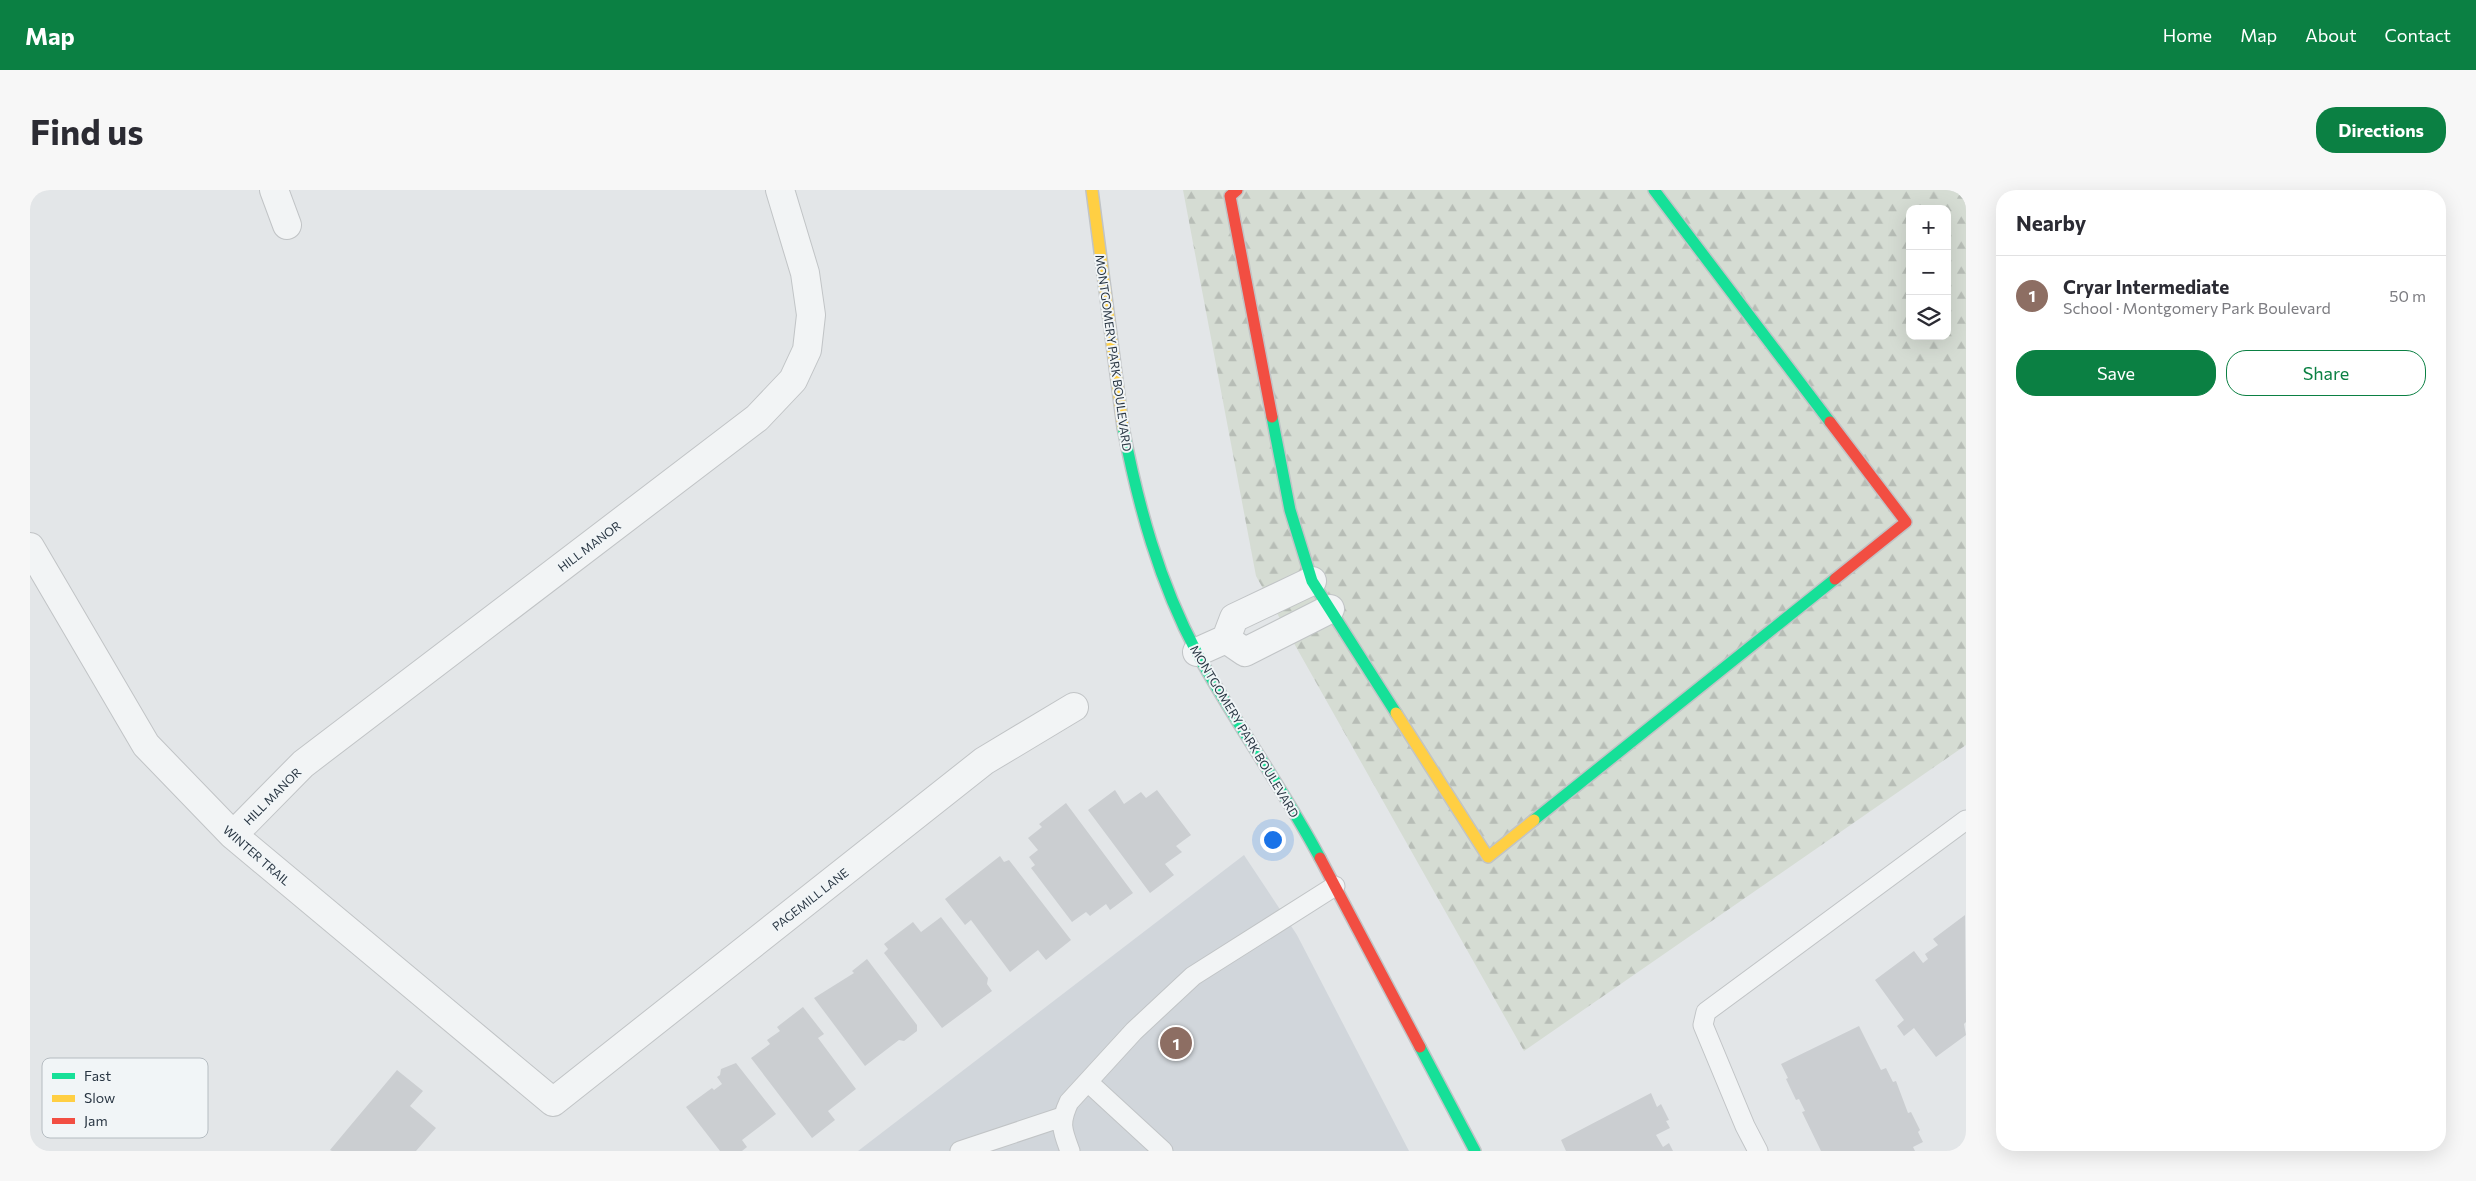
<!DOCTYPE html>
<meta charset="utf-8">
<style>
:root{--surface:#fff;--page:#f7f7f7;--text:#2b2b33;--muted:#7c7c81;--line:#e1e1e2;--accent:#0b8043}
body{margin:0;font-family:Commissioner,sans-serif;background:var(--page);color:var(--text)}
.controls{position:absolute;right:15px;top:15px;display:grid;overflow:hidden;border-radius:10px;box-shadow:0 5px 20px #0002}
.controls button{width:45px;height:45px;display:grid;place-items:center;padding:0;border:0;border-bottom:1px solid var(--line);background:var(--surface);color:var(--text);font:25px sans-serif}
.you{position:absolute;left:1242px;top:649px;width:18px;height:18px;margin:-12px;border:4px solid #fff;border-radius:50%;background:#1a73e8;box-shadow:0 0 0 8px #1a73e833}
.badge{display:grid;place-items:center;width:32px;height:32px;border-radius:50%;background:var(--accent);color:#fff;font-size:16px;font-weight:700}
.pin{position:absolute;translate:-50% -50%;border:2px solid #fff;box-shadow:0 1px 5px #0006}
.list{margin:0;padding:0;list-style:none}
h2{display:flex;justify-content:space-between;align-items:center;height:65px;margin:0;padding:0 20px;font-size:21px}
h2 small{font-size:16px;font-weight:400;color:var(--muted)}
.list li{display:grid;grid-template-columns:32px 1fr auto;gap:15px;align-items:center;box-sizing:border-box;height:80px;padding:0 20px;border-top:1px solid var(--line)}
.list b{display:block;font-size:19px;white-space:nowrap}
.list p{margin:0;font-size:16px;white-space:nowrap;color:var(--muted)}
.list em{font-size:16px;font-style:normal;color:var(--muted)}
.actions{display:flex;gap:10px;padding:15px 20px}
.actions a{flex:1;padding:11px 0;border:1px solid var(--accent);border-radius:20px;text-align:center;font-size:18px;color:var(--accent)}
.actions .main{background:var(--accent);color:#fff}
.icon{flex:none;width:28px;height:28px;fill:none;stroke:currentColor;stroke-width:2;stroke-linecap:round;stroke-linejoin:round}
.map{position:relative;flex:none;width:1936px;height:961px;overflow:hidden;border-radius:20px}
header{display:flex;align-items:center;gap:30px;box-sizing:border-box;height:70px;padding:0 25px;background:var(--accent);color:#fff}
header strong{font-size:24px}
nav{display:flex;gap:28px;margin-inline-start:auto;font-size:18px}
.intro{display:flex;align-items:center;justify-content:space-between;box-sizing:border-box;height:120px;padding:0 30px}
h1{margin:0;font-size:35px}
.button{padding:12px 22px;border-radius:20px;background:var(--accent);color:#fff;font-size:18px;font-weight:700}
main{display:flex;gap:30px;padding:0 30px}
aside{flex:1;background:var(--surface);border-radius:20px;box-shadow:0 5px 20px #0002}
.map>svg:first-child{display:block}
.built{fill:#d1d6db}
.forest{fill:url(#forest-firs);fill-rule:evenodd}
.building{fill:#cbced1}
.lines{fill:none;stroke-linecap:round;stroke-linejoin:round}
.lane-casing{stroke:#c1c4c6;stroke-width:21}
.street-casing{stroke:#c1c4c6;stroke-width:30}
.fast-casing{stroke:#c1c4c6;stroke-width:14}
.slow-casing{stroke:#c1c4c6;stroke-width:14}
.jam-casing{stroke:#c1c4c6;stroke-width:14}
.lane{stroke:#f2f4f5;stroke-width:19}
.street{stroke:#f2f4f5;stroke-width:28}
.fast{stroke:#16e098;stroke-width:11}
.slow{stroke:#ffcf43;stroke-width:11}
.jam{stroke:#f24e42;stroke-width:11}
.labels{text-anchor:middle;dominant-baseline:central;stroke-width:4;stroke-linejoin:round;paint-order:stroke}
.street-label{font-size:12px;fill:#293643;stroke:#f1f5f7}
.key{fill:#f1f5f7;stroke:#b5bcc1;stroke-width:1}
.key-label{font-size:14px;fill:#293643}
</style>
<header>
<strong>Map</strong>
<nav><a>Home</a><a>Map</a><a>About</a><a>Contact</a></nav>
</header>
<div class="intro"><h1>Find us</h1><a class="button">Directions</a></div>
<main>
<div class="map">
<svg width="1936" height="961" viewBox="0 0 1936 961">
<defs>
<pattern id="forest-firs" width="22" height="20" patternUnits="userSpaceOnUse" patternTransform="scale(1.25)"><rect width="22" height="20" fill="#d5dcd3"/><path d="M5 1l3.5 6h-7zM16 11l3.5 6h-7z" fill="#b7bdb6"/></pattern>
</defs>
<rect width="100%" height="100%" fill="#e3e6e8"/>
<path class="built" d="M1214,665L1267,745L1379,961H828Z"/>
<path class="forest" d="M1153,0H1936V555L1494,861L1226,386ZM1880,19H1917V146H1880Z"/>
<path class="building" d="M1085,600L1094,614L1111,602L1116,608L1127,600L1161,645L1146,656L1152,662L1135,674L1144,685L1120,703L1058,620Z
M1036,613L1103,703L1080,720L1076,714L1060,726L1056,722L1042,732L1001,678L1005,675L999,667L1008,660L998,648L1012,637L1009,634Z
M970,666L974,672L979,670L1041,750L1016,770L1008,760L980,782L941,730L935,735L915,709Z
M1935,725L1936,832L1934,834L1936,845L1906,867L1884,838L1874,846L1867,836L1874,830L1845,790L1884,761L1893,773L1898,769L1895,764L1908,755L1903,749Z
M911,727L958,788L957,794L962,801L912,838L854,763L858,759L854,754L883,732L891,742Z
M837,769L887,835V841L874,851L869,850L835,876L784,808L824,783L822,781Z
M773,817L794,844L788,848L826,899L798,921L805,930L782,948L721,868L740,854L737,850L750,841L747,837Z
M1829,836L1851,880L1856,878L1863,892L1866,891L1878,923L1881,922L1890,940L1888,942L1893,952L1883,957L1885,961H1791L1772,922L1775,921L1769,909L1766,910L1756,889L1758,888L1751,874Z
M706,873L746,924L712,950L717,957L712,961H690L656,917L682,898L684,900L692,894L687,887L690,885L691,879Z
M367,880L393,901L380,916L406,938L386,961H302L300,960Z
M1621,903L1627,917L1631,914L1639,930L1636,931L1640,938L1626,945L1633,957L1639,953L1643,961H1536L1531,950Z"/>
<g class="lines">
<g class="lane-casing">
<path id="lane" d="M1058,892L1133,961
M930,961L1032,927
M1040,961C1032,940 1029,933 1039,912L1104,841L1163,786L1305,696
M1728,961L1715,936L1673,835L1676,822L1936,630"/>
</g>
<g class="street-casing">
<path id="street" d="M244,0L257,35
M0,357L116,555L203,645L523,912L954,571L1044,517
M1196,449L1215,462L1300,419
M1167,462L1196,449L1204,428L1282,391
M203,645L273,574L727,228L763,190L777,160L781,125L775,83L750,0"/>
</g>
<g class="fast-casing">
<path id="fast" d="M1624,0L1800,232
M1242,227L1260,320L1282,391L1366,523
M1093,237C1108,315 1129,392 1167,463C1205,533 1253,598 1290,668
M1504,630L1805,389
M1390,857L1445,961"/>
</g>
<g class="slow-casing">
<path id="slow" d="M1062,0L1093,237
M1366,523L1458,667L1504,630"/>
</g>
<g class="jam-casing">
<path id="jam" d="M1207,0L1200,6L1242,227
M1800,232L1876,332L1805,389
M1290,668L1390,857"/>
</g>
<use href="#lane" class="lane"/>
<use href="#street" class="street"/>
<use href="#fast" class="fast"/>
<use href="#slow" class="slow"/>
<use href="#jam" class="jam"/>
</g>
<g class="labels">
<g class="street-label">
<text transform="translate(1084 163) rotate(82)">MONTGOMERY PARK BOULEVARD</text>
<text transform="translate(559 356) rotate(-37)">HILL MANOR</text>
<text transform="translate(1215 541) rotate(59)">MONTGOMERY PARK BOULEVARD</text>
<text transform="translate(242 606) rotate(-45)">HILL MANOR</text>
<text transform="translate(227 665) rotate(41)">WINTER TRAIL</text>
<text transform="translate(780 709) rotate(-38)">PAGEMILL LANE</text>
</g>
</g>
<rect x="12" y="868" width="166" height="80" rx="8" class="key"/>
<rect x="22" y="883" width="23" height="6" fill="#16e098"/>
<rect x="22" y="905" width="23" height="7" fill="#ffcf43"/>
<rect x="22" y="928" width="23" height="6" fill="#f24e42"/>
<g class="key-label">
<text x="54" y="891">Fast</text>
<text x="54" y="913">Slow</text>
<text x="54" y="936">Jam</text>
</g>
</svg>
<div class="controls">
<button>+</button>
<button>−</button>
<button><svg class="icon" aria-label="layers" viewBox="0 0 24 24"><path d="M12 4l9 5-9 5-9-5zM3 14l9 5 9-5"/></svg></button>
</div>
<div class="you"></div>
<div class="pin badge" style="left:1146px;top:853px;background:#8d6e63">1</div>
</div>
<aside>
<h2>Nearby<small></small></h2>
<ul class="list">
<li><span class="badge" style="background:#8d6e63">1</span><div><b>Cryar Intermediate</b><p>School · Montgomery Park Boulevard</p></div><em>50 m</em></li>
</ul>
<div class="actions"><a class="main">Save</a><a>Share</a></div>
</aside>
</main>
